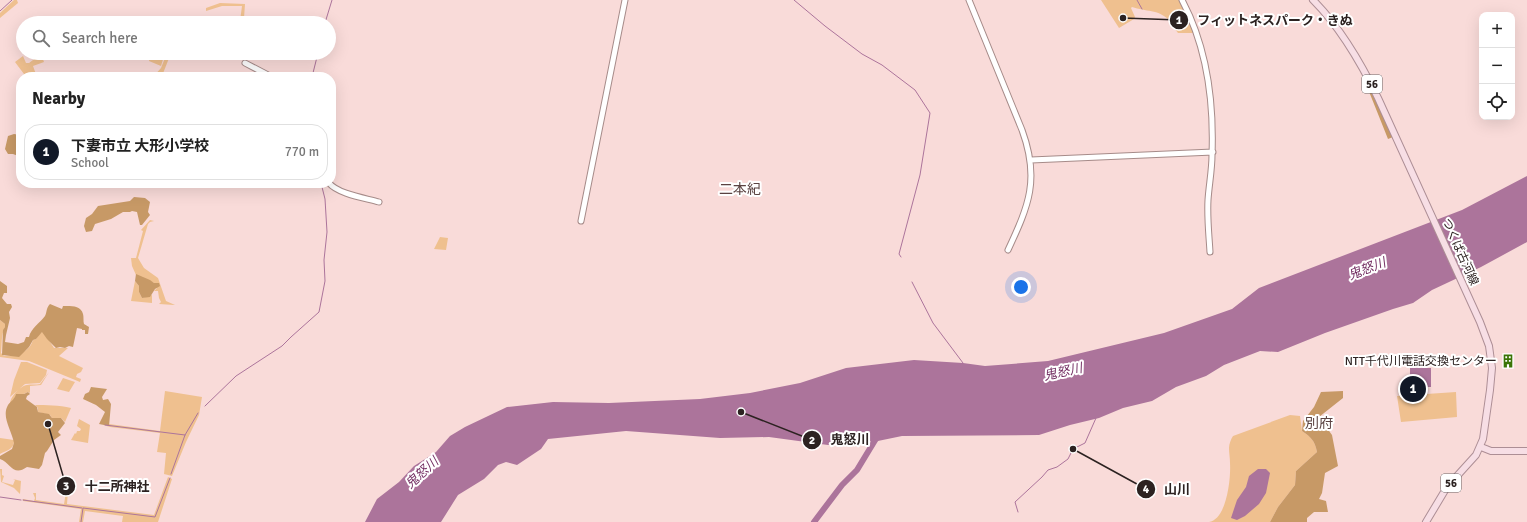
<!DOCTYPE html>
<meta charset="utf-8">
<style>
:root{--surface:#fff;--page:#f2f2f2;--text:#222;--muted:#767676;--line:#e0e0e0;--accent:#111827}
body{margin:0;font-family:Signika,"Noto Sans JP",sans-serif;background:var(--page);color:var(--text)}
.controls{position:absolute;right:12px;top:12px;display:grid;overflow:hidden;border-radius:8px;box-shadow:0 4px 16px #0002}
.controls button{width:36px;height:36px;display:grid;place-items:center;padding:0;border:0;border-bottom:1px solid var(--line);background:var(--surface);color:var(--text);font:20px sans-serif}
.you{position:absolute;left:1021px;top:287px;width:14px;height:14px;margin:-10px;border:3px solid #fff;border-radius:50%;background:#1a73e8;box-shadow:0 0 0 6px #1a73e833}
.badge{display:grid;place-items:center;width:26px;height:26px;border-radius:50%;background:var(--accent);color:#fff;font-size:13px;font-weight:700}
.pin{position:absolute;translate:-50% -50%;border:2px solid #fff;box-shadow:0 1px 4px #0006}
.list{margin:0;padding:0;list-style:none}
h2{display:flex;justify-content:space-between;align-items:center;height:52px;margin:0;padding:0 16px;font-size:17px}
h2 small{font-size:13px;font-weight:400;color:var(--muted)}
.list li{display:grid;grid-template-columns:26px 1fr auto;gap:12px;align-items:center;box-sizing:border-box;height:56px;margin:0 8px 8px;padding:0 8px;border:1px solid var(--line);border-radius:16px}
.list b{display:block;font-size:15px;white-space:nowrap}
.list p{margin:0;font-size:13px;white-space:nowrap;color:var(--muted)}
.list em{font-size:13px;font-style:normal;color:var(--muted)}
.icon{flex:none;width:22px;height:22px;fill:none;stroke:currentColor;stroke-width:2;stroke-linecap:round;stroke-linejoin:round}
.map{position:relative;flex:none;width:1527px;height:522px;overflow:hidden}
.search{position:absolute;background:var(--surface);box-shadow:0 4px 16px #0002;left:16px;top:16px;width:320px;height:44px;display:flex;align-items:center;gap:10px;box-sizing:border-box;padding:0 14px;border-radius:22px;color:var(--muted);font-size:15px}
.panel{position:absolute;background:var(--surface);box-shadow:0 4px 16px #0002;left:16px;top:72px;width:320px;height:116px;border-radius:16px}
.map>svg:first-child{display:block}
.green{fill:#efc08f}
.forest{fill:#c79966}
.water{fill:#ac749b}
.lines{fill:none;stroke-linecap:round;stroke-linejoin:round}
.stream{stroke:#ac749b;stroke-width:1}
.river{stroke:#ac749b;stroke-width:6}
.minor-casing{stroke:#a68b89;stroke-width:7}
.major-casing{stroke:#ad8e95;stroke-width:8}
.minor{stroke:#fff;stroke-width:5}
.major{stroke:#f7dee5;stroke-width:6}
.labels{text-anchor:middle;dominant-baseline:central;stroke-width:4;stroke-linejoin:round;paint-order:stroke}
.shield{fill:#fff;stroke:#6b6464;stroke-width:1}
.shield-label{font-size:11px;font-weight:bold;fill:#2c2221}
.street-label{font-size:12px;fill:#2c2221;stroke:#fff}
.poi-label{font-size:12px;fill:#2c2221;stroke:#fff;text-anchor:end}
.water-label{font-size:13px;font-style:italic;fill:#732e62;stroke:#fff}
.quarter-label{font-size:14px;fill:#5b4342;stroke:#fff}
.leader{fill:none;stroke:#2c2221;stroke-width:1.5}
.callout-dot{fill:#2c2221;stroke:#fff;stroke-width:1.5}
.mark-label{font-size:12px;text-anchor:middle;font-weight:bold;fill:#fff}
.callout-label{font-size:13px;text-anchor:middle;font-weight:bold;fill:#2c2221;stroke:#fff;stroke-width:4;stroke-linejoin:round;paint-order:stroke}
</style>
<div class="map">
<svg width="1527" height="522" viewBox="0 0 1527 522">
<rect width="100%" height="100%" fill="#f9dbd9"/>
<path class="green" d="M14,0H17L18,3L0,18V13Z
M1101,0H1180L1194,33H1178C1174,29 1173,24 1169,20C1158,9 1146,12 1132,7L1131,8L1135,17L1134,19L1119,28Z
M220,3L245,4L244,18L252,19V23L240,21L242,6H222L206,11V8Z
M150,53H157L164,56L161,66L149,61Z
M167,53H171L162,76L153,77L161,68Z
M41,54L44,62L33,66L37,77H22L24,74L15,62L23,56L26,63H29Z
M150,220L154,221L150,222L148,224L138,258L144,268L158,278L166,301L175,305H174L159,304L161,302L159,298L158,291H154L157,288L156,284L136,275L132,266L131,258H136L143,231L141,230Z
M440,237L448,238L446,250L434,249Z
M135,281L139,286V292L142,298L152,295V303L131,301Z
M0,320L5,324V327C1,334 2,345 1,353L4,356C15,357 30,352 33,340L36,339L38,335L43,331L54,348H68L59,356L83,368L81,372L77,374L76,377L81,379L80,382L29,361L0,357Z
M21,362H27L47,370L46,375L40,383L25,384L10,397L14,380Z
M49,372L41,385L30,386V393L28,392L15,398L10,404C10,397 20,386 27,385C31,384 36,385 40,384Z
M63,378L75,382L69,392L57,389Z
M165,391L202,397L199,415L186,442L172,476L164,474L166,453L157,452L160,433L110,427L103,425L108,426L109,424L160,431Z
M1456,392L1457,417L1401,422L1397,396Z
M35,405C46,405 59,405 71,408L65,422L61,418H52L50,415L38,412V408Z
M1290,415L1300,416L1302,431C1311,437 1315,441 1317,452L1296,471L1295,485L1278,507L1270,522H1209C1227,519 1231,478 1230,463C1230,458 1229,453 1229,448C1229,444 1231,439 1233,436Z
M79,419L90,425L88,443L71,440L75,433L76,434L77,431H80L81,429L77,426Z
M0,438L14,440C15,449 6,451 0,454Z
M2,469V475L4,476L2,482L13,485L15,480L13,479L21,481L20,494L14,488L1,482L0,469Z
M168,477L172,479L158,522H122L123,516L85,511L83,522H79L81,509L23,501V499L34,501L35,498L33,493H36V500L64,504L68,480L69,479L67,504L154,515Z"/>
<path class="forest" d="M1364,79H1365L1393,137L1388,139Z
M14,134L20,135L21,134V157L13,154H8L5,149L8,136Z
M134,197L145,198L150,202L148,212L150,215L142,225H140L137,212L132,211L130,212H123L111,219L95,224L92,231L86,232L84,226L86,218L92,214L98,206L130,201Z
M136,274L150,280L154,283H159L160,286L155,289L150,297L142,298L139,292V286L135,281Z
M0,281L7,286V293H4L2,298L7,304H11L12,307L9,312L10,318L6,335L5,342L18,344L24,342L26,337H29C31,328 40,323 45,316C47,312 46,308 50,304L62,309L63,306C70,306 81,305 83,314C84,318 83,321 84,324L89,327L88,334H85V330H82V329L77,328L73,347L69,346L65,348L60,347L56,348L47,339L42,332L36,339L33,340L29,347L19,357L2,355L3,330L5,327V324L0,320Z
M91,387L107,389L102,397L103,400L108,399L111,404L109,426L99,424L105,412L96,405L83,399L85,394L89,392Z
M1343,391V398L1319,417L1332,435L1338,466L1325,473L1322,493L1319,499L1326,501L1328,512H1314L1307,518V522H1270L1278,507L1295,485L1296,471L1317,452C1315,441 1311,437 1302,431L1303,421L1314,407L1321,392Z
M28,392L30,394L27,396L26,399L37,407L38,412L49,414L52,418H61L65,423L58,432L61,435L54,440L47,451L45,453L42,465L39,469L27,467C13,477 11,463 0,459V456L12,449L14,443C12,431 1,417 8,405C11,401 15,399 16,394H24Z"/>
<path class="water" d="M1527,176V242L1481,267L1432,290L1413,303L1393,309L1325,333L1278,352L1260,351L1224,365L1206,376L1176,387L1152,401L1123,408L1099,418L1070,425L1039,435L902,436L873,442L855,438L828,445L769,437L720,438L626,431L548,439L541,449L517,465L506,462L498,465L484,479L458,495L441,522H365L377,499L399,482L414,466L436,452L450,436L465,427L507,407L553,402L609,403L700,399L750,393L800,383L846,368L914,360L963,363L985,366L1048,361L1164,333L1232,309L1259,288L1462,210Z
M1410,368H1431V387H1410Z
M1258,469H1266L1270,473L1266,493L1259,504L1245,516L1237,520L1231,518L1237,500L1246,487L1249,476Z"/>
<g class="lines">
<path class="stream" d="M794,0L825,26L862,54L882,65L915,90L930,113L920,175L899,254L901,257
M1137,0L1142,9
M0,11L12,0
M325,23L332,0
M312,77L318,53
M912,282L933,323L963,363
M205,406L236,376L282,346L291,337L319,312L325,281L324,260L327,232L325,199L321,183
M105,425L185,435
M171,474L185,435L198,413
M0,497L21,500
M23,500L82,508
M1018,512L1015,502L1042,477L1048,470L1057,467L1068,459L1073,449L1085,443L1096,418
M81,522L83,508L155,517L170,478"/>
<path class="river" d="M814,522L842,485L857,470L877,437"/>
<g class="minor-casing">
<path id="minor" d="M969,0L1022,130C1040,179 1029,205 1008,250
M1182,0C1207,47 1214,102 1212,155C1212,170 1209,185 1208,200C1207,218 1209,235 1210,252
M245,63L272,77
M1031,160L1213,152
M329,183C338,194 365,198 379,202
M581,221L625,0"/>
</g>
<g class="major-casing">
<path id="major" d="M1313,0C1341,28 1361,63 1378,98L1480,322L1489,346L1492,368L1490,390L1483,439L1476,455L1447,487L1426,522
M1481,447L1491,451H1527"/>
</g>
<use href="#minor" class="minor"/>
<use href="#major" class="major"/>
</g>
<defs>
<g id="building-bare" transform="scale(1.08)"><path d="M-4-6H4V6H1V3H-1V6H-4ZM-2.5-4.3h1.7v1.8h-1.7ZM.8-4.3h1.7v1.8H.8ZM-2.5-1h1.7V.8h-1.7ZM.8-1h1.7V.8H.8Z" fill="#3b7406" stroke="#fff" stroke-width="2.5" paint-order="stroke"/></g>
</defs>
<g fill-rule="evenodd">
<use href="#building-bare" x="1508" y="361"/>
</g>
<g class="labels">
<g class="shield">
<rect x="1362" y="75" width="20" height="18" rx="3"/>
<rect x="1441" y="474" width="20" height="18" rx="3"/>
</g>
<g class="shield-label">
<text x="1372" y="84">56</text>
<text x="1451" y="483">56</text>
</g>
<g class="street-label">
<text transform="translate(1460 252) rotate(66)">つくば古河線</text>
</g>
<g class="poi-label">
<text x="1497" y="361">NTT千代川電話交換センター</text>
</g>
<g class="water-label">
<text transform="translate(1367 269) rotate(-21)">鬼怒川</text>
<text transform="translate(1063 372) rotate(-12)">鬼怒川</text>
<text transform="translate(422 473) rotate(-42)">鬼怒川</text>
</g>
<g class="quarter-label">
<text x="740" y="189">二本紀</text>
<text x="1319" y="423">別府</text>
</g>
</g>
<path class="leader" d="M1123 18L1179 20M741 412L812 440M48 424L66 486M1073 449L1146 489"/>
<g class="callout-dot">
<circle cx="1123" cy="18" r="4"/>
<circle cx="741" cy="412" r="4"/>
<circle cx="48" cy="424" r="4"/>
<circle cx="1073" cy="449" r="4"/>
<circle cx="1179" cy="20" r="10"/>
<circle cx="812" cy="440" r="10"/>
<circle cx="66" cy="486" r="10"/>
<circle cx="1146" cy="489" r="10"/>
</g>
<g class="mark-label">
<text x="1179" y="24">1</text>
<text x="812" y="444">2</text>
<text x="66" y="490">3</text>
<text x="1146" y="493">4</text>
</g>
<g class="callout-label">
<text x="1275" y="25">フィットネスパーク・きぬ</text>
<text x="850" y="444">鬼怒川</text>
<text x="117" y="491">十二所神社</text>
<text x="1177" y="494">山川</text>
</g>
</svg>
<div class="controls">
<button>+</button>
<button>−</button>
<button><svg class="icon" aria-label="locate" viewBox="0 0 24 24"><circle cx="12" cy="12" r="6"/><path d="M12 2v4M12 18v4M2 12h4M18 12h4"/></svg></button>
</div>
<div class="you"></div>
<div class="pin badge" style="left:1413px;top:389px">1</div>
<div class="search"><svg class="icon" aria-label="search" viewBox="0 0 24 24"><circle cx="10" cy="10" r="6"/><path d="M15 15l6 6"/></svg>Search here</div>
<section class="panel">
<h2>Nearby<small></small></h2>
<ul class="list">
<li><span class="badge">1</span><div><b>下妻市立 大形小学校</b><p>School</p></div><em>770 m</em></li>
</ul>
</section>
</div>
